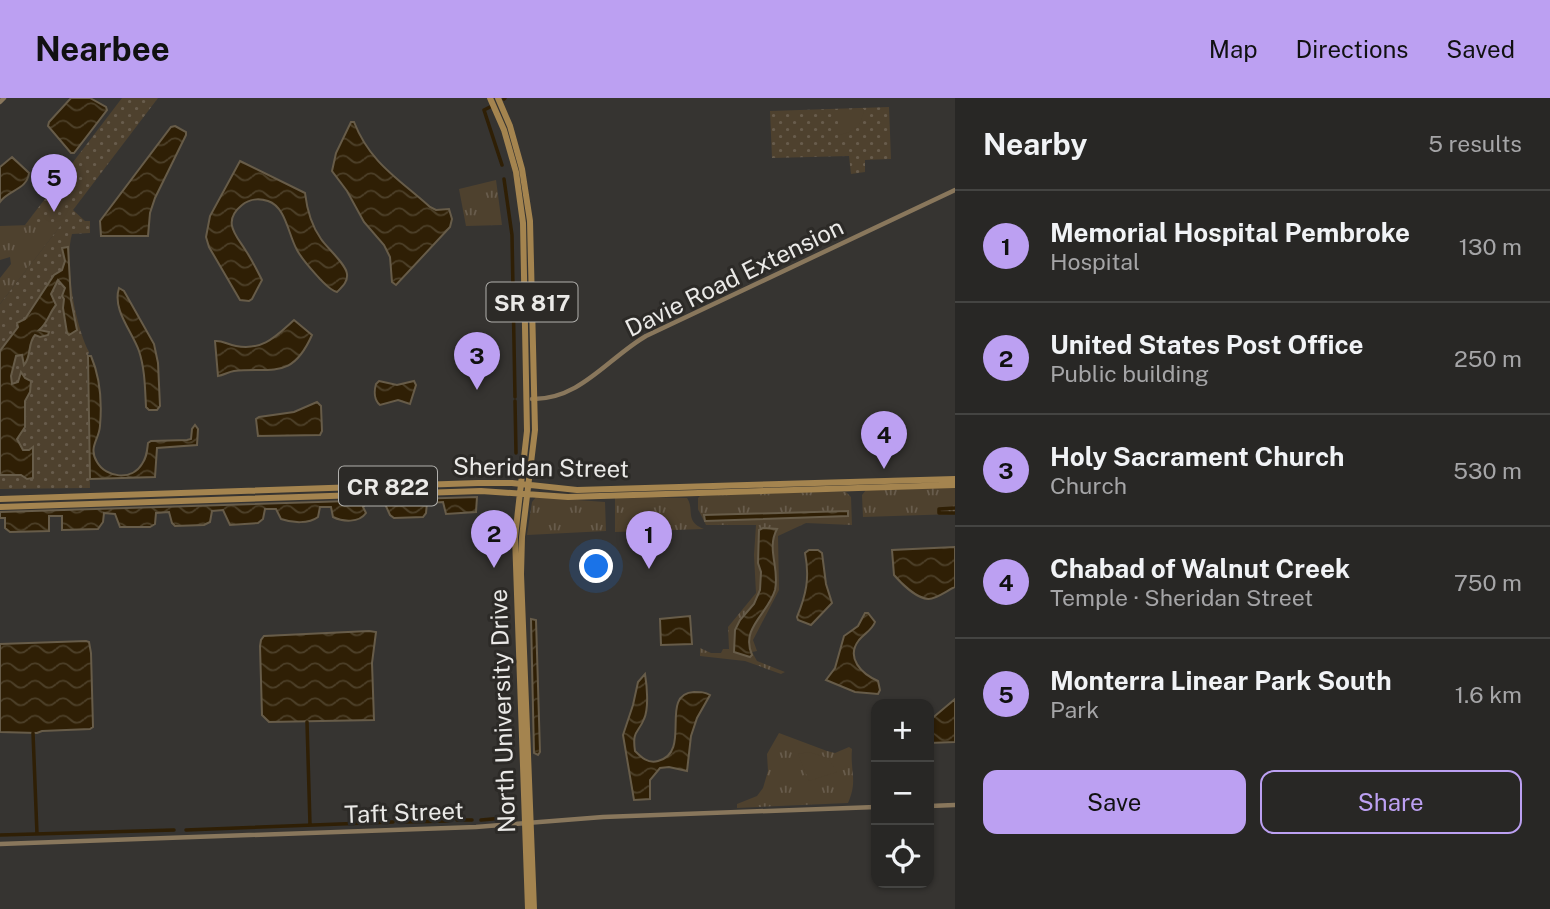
<!DOCTYPE html>
<meta charset="utf-8">
<style>
:root{--surface:#282725;--page:#343332;--text:#f1f3f6;--muted:#a5a5a7;--line:#444442;--accent:#bca0f2}
body{margin:0;font-family:"Public Sans",sans-serif;background:var(--page);color:var(--text)}
.controls{position:absolute;right:21px;bottom:21px;display:grid;overflow:hidden;border-radius:14px;box-shadow:0 2px 5px #0004}
.controls button{width:63px;height:63px;display:grid;place-items:center;padding:0;border:0;border-bottom:2px solid var(--line);background:var(--surface);color:var(--text);font:35px sans-serif}
.you{position:absolute;left:597px;top:469px;width:24px;height:24px;margin:-18px;border:5px solid #fff;border-radius:50%;background:#1a73e8;box-shadow:0 0 0 10px #1a73e833}
.badge{display:grid;place-items:center;width:46px;height:46px;border-radius:50%;background:var(--accent);color:#111;font-size:23px;font-weight:700}
.pin{position:absolute;translate:-50% -58px;filter:drop-shadow(0 2px 4px #0008)}
.pin::after{content:'';position:absolute;top:37px;width:24px;height:21px;background:inherit;clip-path:polygon(0 0,100% 0,50% 100%)}
.list{margin:0;padding:0;list-style:none}
h2{display:flex;justify-content:space-between;align-items:center;height:91px;margin:0;padding:0 28px;font-size:30px}
h2 small{font-size:23px;font-weight:400;color:var(--muted)}
.list li{display:grid;grid-template-columns:46px 1fr auto;gap:21px;align-items:center;box-sizing:border-box;height:112px;padding:0 28px;border-top:2px solid var(--line)}
.list b{display:block;font-size:26px;white-space:nowrap}
.list p{margin:0;font-size:23px;white-space:nowrap;color:var(--muted)}
.list em{font-size:23px;font-style:normal;color:var(--muted)}
.actions{display:flex;gap:14px;padding:21px 28px}
.actions a{flex:1;padding:16px 0;border:2px solid var(--accent);border-radius:14px;text-align:center;font-size:24px;color:var(--accent)}
.actions .main{background:var(--accent);color:#111}
.icon{flex:none;width:38px;height:38px;fill:none;stroke:currentColor;stroke-width:2;stroke-linecap:round;stroke-linejoin:round}
.map{position:relative;flex:none;width:955px;height:811px;overflow:hidden}
header{display:flex;align-items:center;gap:42px;box-sizing:border-box;height:98px;padding:0 35px;background:var(--accent);color:#111}
header strong{font-size:33px}
nav{display:flex;gap:38px;margin-inline-start:auto;font-size:24px}
main{display:flex}
aside{flex:1;background:var(--surface)}
.map>svg:first-child{display:block}
.grass{fill:url(#grass-tufts)}
.park{fill:url(#park-dots)}
.garden{fill:#4e412e}
.water{fill:url(#water-waves);stroke:#675c49;stroke-width:2}
.lines{fill:none;stroke-linecap:round;stroke-linejoin:round}
.canal{stroke:#2f1f05;stroke-width:3.5}
.secondary{stroke:#89775c;stroke-width:4.5}
.primary{stroke:#a4844f;stroke-width:6}
.labels{text-anchor:middle;dominant-baseline:central;stroke-width:6;stroke-linejoin:round;paint-order:stroke}
.shield{fill:#2c2a27;stroke:#b1b0ad;stroke-width:2}
.shield-label{font-size:23px;font-weight:bold;fill:#eae9e7}
.street-label{font-size:24px;fill:#eae9e7;stroke:#2c2a27}
</style>
<header>
<strong>Nearbee</strong>
<nav><a>Map</a><a>Directions</a><a>Saved</a></nav>
</header>
<main>
<div class="map">
<svg width="955" height="811" viewBox="0 0 955 811">
<defs>
<pattern id="grass-tufts" width="24" height="20" patternUnits="userSpaceOnUse" patternTransform="scale(1.75)"><rect width="24" height="20" fill="#4e412e"/><path d="M3 7l-1-3M5 7V3M7 7l1-3M15 17l-1-3M17 17v-4M19 17l1-3" fill="none" stroke="#685c4c"/></pattern>
<pattern id="park-dots" width="8" height="8" patternUnits="userSpaceOnUse" patternTransform="scale(1.75)"><rect width="8" height="8" fill="#4e412e"/><path d="M2 2h.1M6 6h.1" fill="none" stroke="#685c4c" stroke-width="1.8" stroke-linecap="round"/></pattern>
<pattern id="water-waves" width="16" height="10" patternUnits="userSpaceOnUse" patternTransform="scale(1.75)"><rect width="16" height="10" fill="#2f1f05"/><path d="M0 5q4-4 8 0t8 0" fill="none" stroke="#4d4029"/></pattern>
</defs>
<rect width="100%" height="100%" fill="#363431"/>
<path class="grass" d="M496,82L502,127L466,128L459,91Z
M62,126L0,206V180L11,166L10,159L0,162V128Z
M955,389V416L863,419L862,397L866,392Z
M812,394H846L851,399L852,427L806,425L778,438L779,492L753,542L757,553L752,554L757,563L785,574L781,576L745,563L700,558V550L711,555H721L723,551H729L728,529L756,495L754,457L756,427H706L698,411V400L700,398Z
M536,399L605,404L606,433L527,437L532,404Z
M641,399L687,400C695,412 684,423 704,431L615,434V400Z
M779,635L827,653L835,655L849,649L852,651C850,674 858,682 848,705L737,710V706L757,698L763,690L768,673L767,656Z"/>
<path class="park" d="M122,0H158L73,112L85,123H90V135L72,136C64,164 75,227 89,254L87,260L90,390L0,391V206L61,127H25Z
M889,9L891,61L865,62V74L851,76L849,58L772,60L770,13Z"/>
<path class="garden" d="M864,11C862,27 854,35 838,37V12Z
M809,654L828,660L837,674L809,683L798,656Z"/>
<path class="water" d="M71,0H90L106,9L107,12L74,55H71L48,28L49,24Z
M351,24H354C370,65 399,81 430,109L436,112L449,111L452,121L450,129L396,187L392,184L390,159L384,147L364,124L347,93L332,73L336,55Z
M175,28L186,34V37L155,100L150,115L148,138H101L100,123L171,29Z
M12,59L29,75C27,92 8,92 0,104V69Z
M240,63L305,95C307,112 311,127 321,141C327,150 346,166 347,176C348,184 342,189 337,194C330,192 326,187 320,181C312,172 303,163 297,152C288,136 286,109 268,103C259,100 249,101 242,107C221,124 237,138 246,153C252,162 257,172 262,182L252,201L249,203L240,202L209,149L206,139L210,118Z
M68,149L71,202L77,232L69,237L67,235L63,210L64,201L62,198L65,190L58,182L51,196L56,207C49,215 48,225 39,232L49,234L48,237L40,239L35,237C27,246 32,258 24,267L22,257L16,258L11,278L12,286L18,284L21,274L25,280L31,283L30,294L25,303V329L17,341L23,352H29L33,349V380L27,381L21,377H0V253L18,229L17,225L25,221L54,177L62,172L65,163L62,150Z
M119,190L124,193L154,246L158,265L160,308L157,312H149L146,309C145,291 145,271 139,253C132,233 112,212 119,190Z
M294,222L312,237C292,282 273,269 234,273C228,274 224,277 218,278L215,243C222,242 228,247 236,248C263,253 276,238 294,222Z
M88,258H91C100,279 102,305 100,328C99,342 88,349 97,364C106,380 132,383 142,366C147,359 147,353 148,345L151,343L187,342L191,341L192,331L195,327L198,331L197,347L157,350L155,379L90,381Z
M379,283L397,287L414,283L416,287L410,306L398,302L380,307C374,302 374,293 376,286Z
M317,304L321,308L322,333L320,337L258,338L256,321L259,319L294,314Z
M477,399L476,414L446,416L443,404L427,405L426,415L423,419L394,420L390,417L385,406H366L363,409L366,415C359,425 343,424 333,419L331,409H320L318,419C309,426 292,425 281,421L276,411H265L263,421L258,425L230,427L223,412L212,413L210,424L204,427L175,428L172,425L169,414L156,415L155,426L150,429H120L115,416L104,415L103,424L98,431L62,432V418H49V433L10,434L5,430V420H0V414Z
M848,413V418L705,423L704,417Z
M763,430L777,431C766,451 780,470 775,492C768,516 740,530 752,557L750,559L734,554L735,532L740,522L754,506L760,492L761,474L758,465L759,432Z
M955,449V489C948,492 935,502 928,501C916,500 901,485 894,477L892,452Z
M809,452H818L822,455L826,486L832,505L811,527L798,522L797,519C806,497 810,480 805,455Z
M865,515H868L875,524C872,532 865,535 859,542C845,560 862,576 878,583L880,592L878,596L855,594L826,582L835,570L844,538L858,528Z
M690,518L692,546L661,547L660,521Z
M531,521L536,522L540,654L538,657L534,655Z
M369,533L376,534L372,565L374,622L269,624L262,617L260,548L261,542L264,538Z
M86,543L89,544L91,555L93,629L90,631L42,633L37,635L0,634V546Z
M645,576C647,588 649,610 644,621C638,636 632,632 635,653C641,659 648,666 658,663C693,654 658,596 694,594C701,594 705,594 710,597L697,620L691,638L687,673L669,669L660,670L650,682V701L634,702L623,637L633,607L638,584Z
M955,601V644L929,645V623Z"/>
<g class="lines">
<path class="canal" d="M504,1L505,0
M490,9L484,12L502,67
M504,81L512,137L515,299
M515,303L516,355
M939,411V415H955
M939,411L955,410
M307,624L310,727
M33,635L37,736
M457,722H472
M481,722L503,720
M404,724L448,723
M186,732L393,724
M0,737L174,732"/>
<path class="secondary" d="M0,4L4,0
M532,301C580,302 608,260 646,238L955,92
M929,708L955,707
M0,746L476,729L603,719L876,709"/>
<path class="primary" d="M490,0L504,32L516,74L523,125L527,333L515,439L528,811
M498,0L510,28L522,71L530,123L535,332L522,439L521,476L534,811
M0,401L478,385H512L577,392L955,381
M0,409L481,393L568,399L955,387"/>
</g>
<g class="labels">
<g class="shield">
<rect x="486.5" y="184.5" width="91" height="39" rx="5"/>
<rect x="339" y="368.5" width="98" height="39" rx="5"/>
</g>
<g class="shield-label">
<text x="532" y="204">SR 817</text>
<text x="388" y="388">CR 822</text>
</g>
<g class="street-label">
<text transform="translate(734 179) rotate(-26)">Davie Road Extension</text>
<text transform="translate(541 369) rotate(1)">Sheridan Street</text>
<text transform="translate(502 613) rotate(-92)">North University Drive</text>
<text transform="translate(404 714) rotate(-2)">Taft Street</text>
</g>
</g>
</svg>
<div class="controls">
<button>+</button>
<button>−</button>
<button><svg class="icon" aria-label="locate" viewBox="0 0 24 24"><circle cx="12" cy="12" r="6"/><path d="M12 2v4M12 18v4M2 12h4M18 12h4"/></svg></button>
</div>
<div class="you"></div>
<div class="pin badge" style="left:649px;top:471px">1</div>
<div class="pin badge" style="left:494px;top:470px">2</div>
<div class="pin badge" style="left:477px;top:292px">3</div>
<div class="pin badge" style="left:884px;top:371px">4</div>
<div class="pin badge" style="left:54px;top:114px">5</div>
</div>
<aside>
<h2>Nearby<small>5 results</small></h2>
<ul class="list">
<li><span class="badge">1</span><div><b>Memorial Hospital Pembroke</b><p>Hospital</p></div><em>130 m</em></li>
<li><span class="badge">2</span><div><b>United States Post Office</b><p>Public building</p></div><em>250 m</em></li>
<li><span class="badge">3</span><div><b>Holy Sacrament Church</b><p>Church</p></div><em>530 m</em></li>
<li><span class="badge">4</span><div><b>Chabad of Walnut Creek</b><p>Temple · Sheridan Street</p></div><em>750 m</em></li>
<li><span class="badge">5</span><div><b>Monterra Linear Park South</b><p>Park</p></div><em>1.6 km</em></li>
</ul>
<div class="actions"><a class="main">Save</a><a>Share</a></div>
</aside>
</main>
